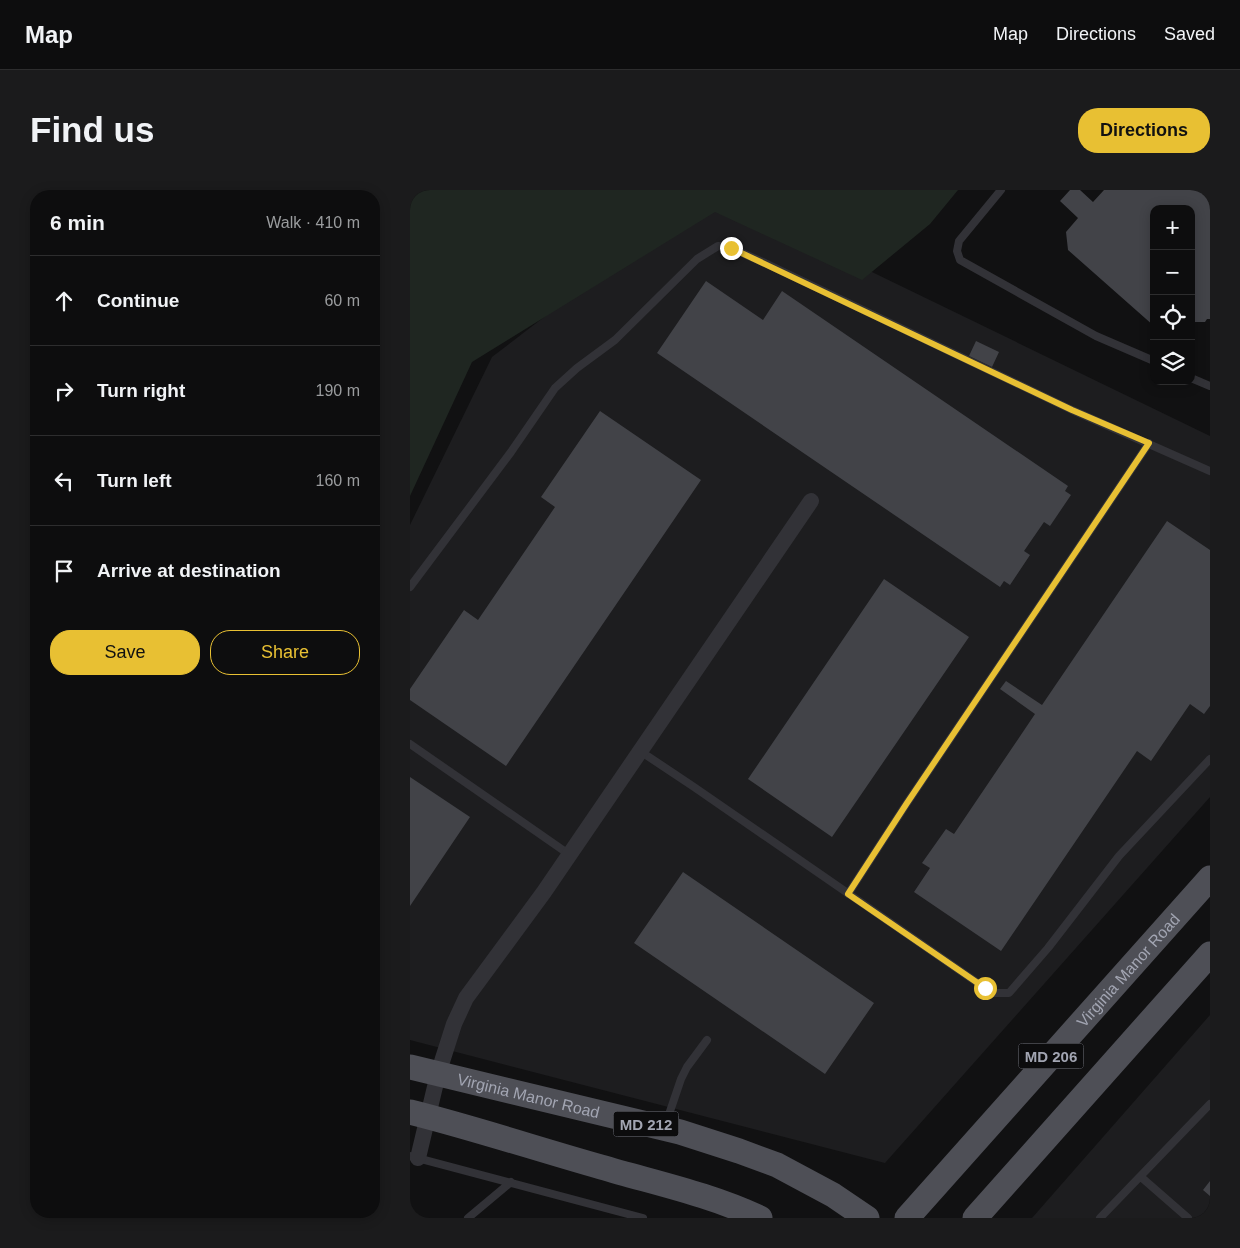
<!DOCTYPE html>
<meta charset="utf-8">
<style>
:root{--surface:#0d0d0e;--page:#1b1b1c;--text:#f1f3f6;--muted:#9a9c9e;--line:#2d2d2e;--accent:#e8c033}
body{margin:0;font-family:Helvetica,sans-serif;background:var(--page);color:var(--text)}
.controls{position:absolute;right:15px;top:15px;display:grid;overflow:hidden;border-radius:10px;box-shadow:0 2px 12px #0003}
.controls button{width:45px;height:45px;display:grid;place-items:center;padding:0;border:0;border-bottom:1px solid var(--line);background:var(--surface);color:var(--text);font:25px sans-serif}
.stop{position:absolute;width:15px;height:15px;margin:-11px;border:4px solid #e8c033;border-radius:50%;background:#fff}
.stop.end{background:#e8c033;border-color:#fff;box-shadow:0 1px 5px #0008}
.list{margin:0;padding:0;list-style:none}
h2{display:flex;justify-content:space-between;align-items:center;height:65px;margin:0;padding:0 20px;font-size:21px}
h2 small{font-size:16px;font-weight:400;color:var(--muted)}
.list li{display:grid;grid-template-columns:32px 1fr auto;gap:15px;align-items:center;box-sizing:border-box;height:90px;padding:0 20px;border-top:1px solid var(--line)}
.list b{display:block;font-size:19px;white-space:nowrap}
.list em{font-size:16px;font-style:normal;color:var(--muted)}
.actions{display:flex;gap:10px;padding:15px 20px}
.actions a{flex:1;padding:11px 0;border:1px solid var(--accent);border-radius:20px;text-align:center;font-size:18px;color:var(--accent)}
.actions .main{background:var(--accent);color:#111}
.icon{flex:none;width:28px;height:28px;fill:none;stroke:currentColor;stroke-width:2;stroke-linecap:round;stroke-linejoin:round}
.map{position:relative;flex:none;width:800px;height:1028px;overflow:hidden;border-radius:20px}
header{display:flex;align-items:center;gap:30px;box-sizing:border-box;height:70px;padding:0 25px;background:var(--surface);border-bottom:1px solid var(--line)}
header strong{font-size:24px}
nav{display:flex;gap:28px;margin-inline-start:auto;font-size:18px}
.intro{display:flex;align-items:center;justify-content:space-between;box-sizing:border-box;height:120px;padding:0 30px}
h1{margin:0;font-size:35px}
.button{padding:12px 22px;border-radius:20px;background:var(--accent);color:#111;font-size:18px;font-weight:700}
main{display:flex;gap:30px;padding:0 30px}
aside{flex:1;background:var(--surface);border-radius:20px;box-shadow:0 2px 12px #0003}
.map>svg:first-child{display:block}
.built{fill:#1d1d1f}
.green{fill:#1f2621}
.building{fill:#424348}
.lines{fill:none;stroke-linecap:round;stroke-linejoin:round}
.service{stroke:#323237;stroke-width:8}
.minor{stroke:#323237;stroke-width:16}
.primary{stroke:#4e4f56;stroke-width:25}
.route{stroke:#e8c033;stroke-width:6}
.labels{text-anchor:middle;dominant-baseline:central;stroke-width:4.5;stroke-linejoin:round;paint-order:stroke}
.shield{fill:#0c0c0d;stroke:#757780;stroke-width:1}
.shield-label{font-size:15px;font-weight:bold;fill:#a2a5b2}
.street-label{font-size:16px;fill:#a2a5b2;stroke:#0c0c0d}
</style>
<header>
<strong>Map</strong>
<nav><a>Map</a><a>Directions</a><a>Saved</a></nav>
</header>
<div class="intro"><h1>Find us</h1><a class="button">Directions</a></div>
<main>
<aside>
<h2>6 min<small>Walk · 410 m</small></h2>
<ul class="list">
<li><svg class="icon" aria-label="ahead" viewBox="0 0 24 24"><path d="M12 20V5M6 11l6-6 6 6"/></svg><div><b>Continue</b></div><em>60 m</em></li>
<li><svg class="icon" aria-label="right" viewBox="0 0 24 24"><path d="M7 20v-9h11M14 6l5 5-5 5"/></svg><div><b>Turn right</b></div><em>190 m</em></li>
<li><svg class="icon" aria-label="left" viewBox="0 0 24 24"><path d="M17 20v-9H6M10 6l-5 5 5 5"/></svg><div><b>Turn left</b></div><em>160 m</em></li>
<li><svg class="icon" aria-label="arrive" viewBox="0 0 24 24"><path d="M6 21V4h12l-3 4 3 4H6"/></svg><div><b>Arrive at destination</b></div></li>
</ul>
<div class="actions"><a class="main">Save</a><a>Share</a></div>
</aside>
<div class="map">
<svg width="800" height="1028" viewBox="0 0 800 1028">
<rect width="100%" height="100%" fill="#111112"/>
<path class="built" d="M297,2L800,246V607L475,973L0,850V335L82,167Z
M800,825V1028H622Z"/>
<path class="green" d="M0,0H548L520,34L452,90L305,22L62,172L0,306Z"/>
<path class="building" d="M660,0H670L683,12L694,0H800V129H797L795,132H781V19H744V136L658,60L656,42L668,28L650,11Z
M296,91L353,130L372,101L658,296L655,301L661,305L640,336L634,332L614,361L620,365L600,395L594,391L590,397L247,163Z
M566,151L589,162L582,177L559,166Z
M190,221L291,290L96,576L0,510V499L54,420L68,430L145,317L131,307Z
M757,331L800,360V516L794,524L780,514L741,571L727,561L591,761L504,702L520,678L512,673L536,639L544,644L625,524L590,499L596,491L632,515Z
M474,389L559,447L422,647L338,589Z
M0,587L60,627L0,716Z
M273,682L464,813L415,884L224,753Z
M800,991V1006L793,1000Z"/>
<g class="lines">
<path class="service" d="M591,0L549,51L547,61L550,70L686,146L744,171
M781,188L800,196
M0,397L101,262L145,198L167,178L205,150L287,69L308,56L321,58L355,73L662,220L800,281
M0,554L160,665
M230,561L284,597L575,798L584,803H599L638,758L709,666L800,569
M438,704L497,613L739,253
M255,936L271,889L277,877L297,850
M0,966L233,1028
M731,987L778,1028
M58,1028L101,992
M690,1028L800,914"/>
<path class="minor" d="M8,968L28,884L44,834L56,808L134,702L401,311"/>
<g class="primary">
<path id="s1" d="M0,877L270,942L329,961L367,975L423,1005L457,1028"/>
<path d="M0,922C64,938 127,959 191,977C245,993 299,1004 350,1028"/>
<path id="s2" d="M497,1028L800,688"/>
<path d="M565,1028L800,764"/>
</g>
</g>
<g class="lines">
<path class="route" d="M321,58L662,220L739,253L497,613L438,704L575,798"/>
</g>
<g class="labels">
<g class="shield">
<rect x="608.5" y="853.5" width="65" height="25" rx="4"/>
<rect x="203.5" y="921.5" width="65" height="25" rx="4"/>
</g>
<g class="shield-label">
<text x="641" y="866">MD 206</text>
<text x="236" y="934">MD 212</text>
</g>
<g class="street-label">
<text stroke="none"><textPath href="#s2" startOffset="332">Virginia Manor Road</textPath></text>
<text stroke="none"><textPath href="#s1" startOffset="122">Virginia Manor Road</textPath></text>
</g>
</g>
</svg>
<div class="controls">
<button>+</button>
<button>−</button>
<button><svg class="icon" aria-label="locate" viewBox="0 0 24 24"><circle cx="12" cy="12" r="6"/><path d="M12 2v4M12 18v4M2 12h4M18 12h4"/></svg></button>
<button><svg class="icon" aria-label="layers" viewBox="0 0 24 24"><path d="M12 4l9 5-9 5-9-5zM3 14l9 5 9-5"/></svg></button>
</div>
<div class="stop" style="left:575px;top:798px"></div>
<div class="stop end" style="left:321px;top:58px"></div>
</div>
</main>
